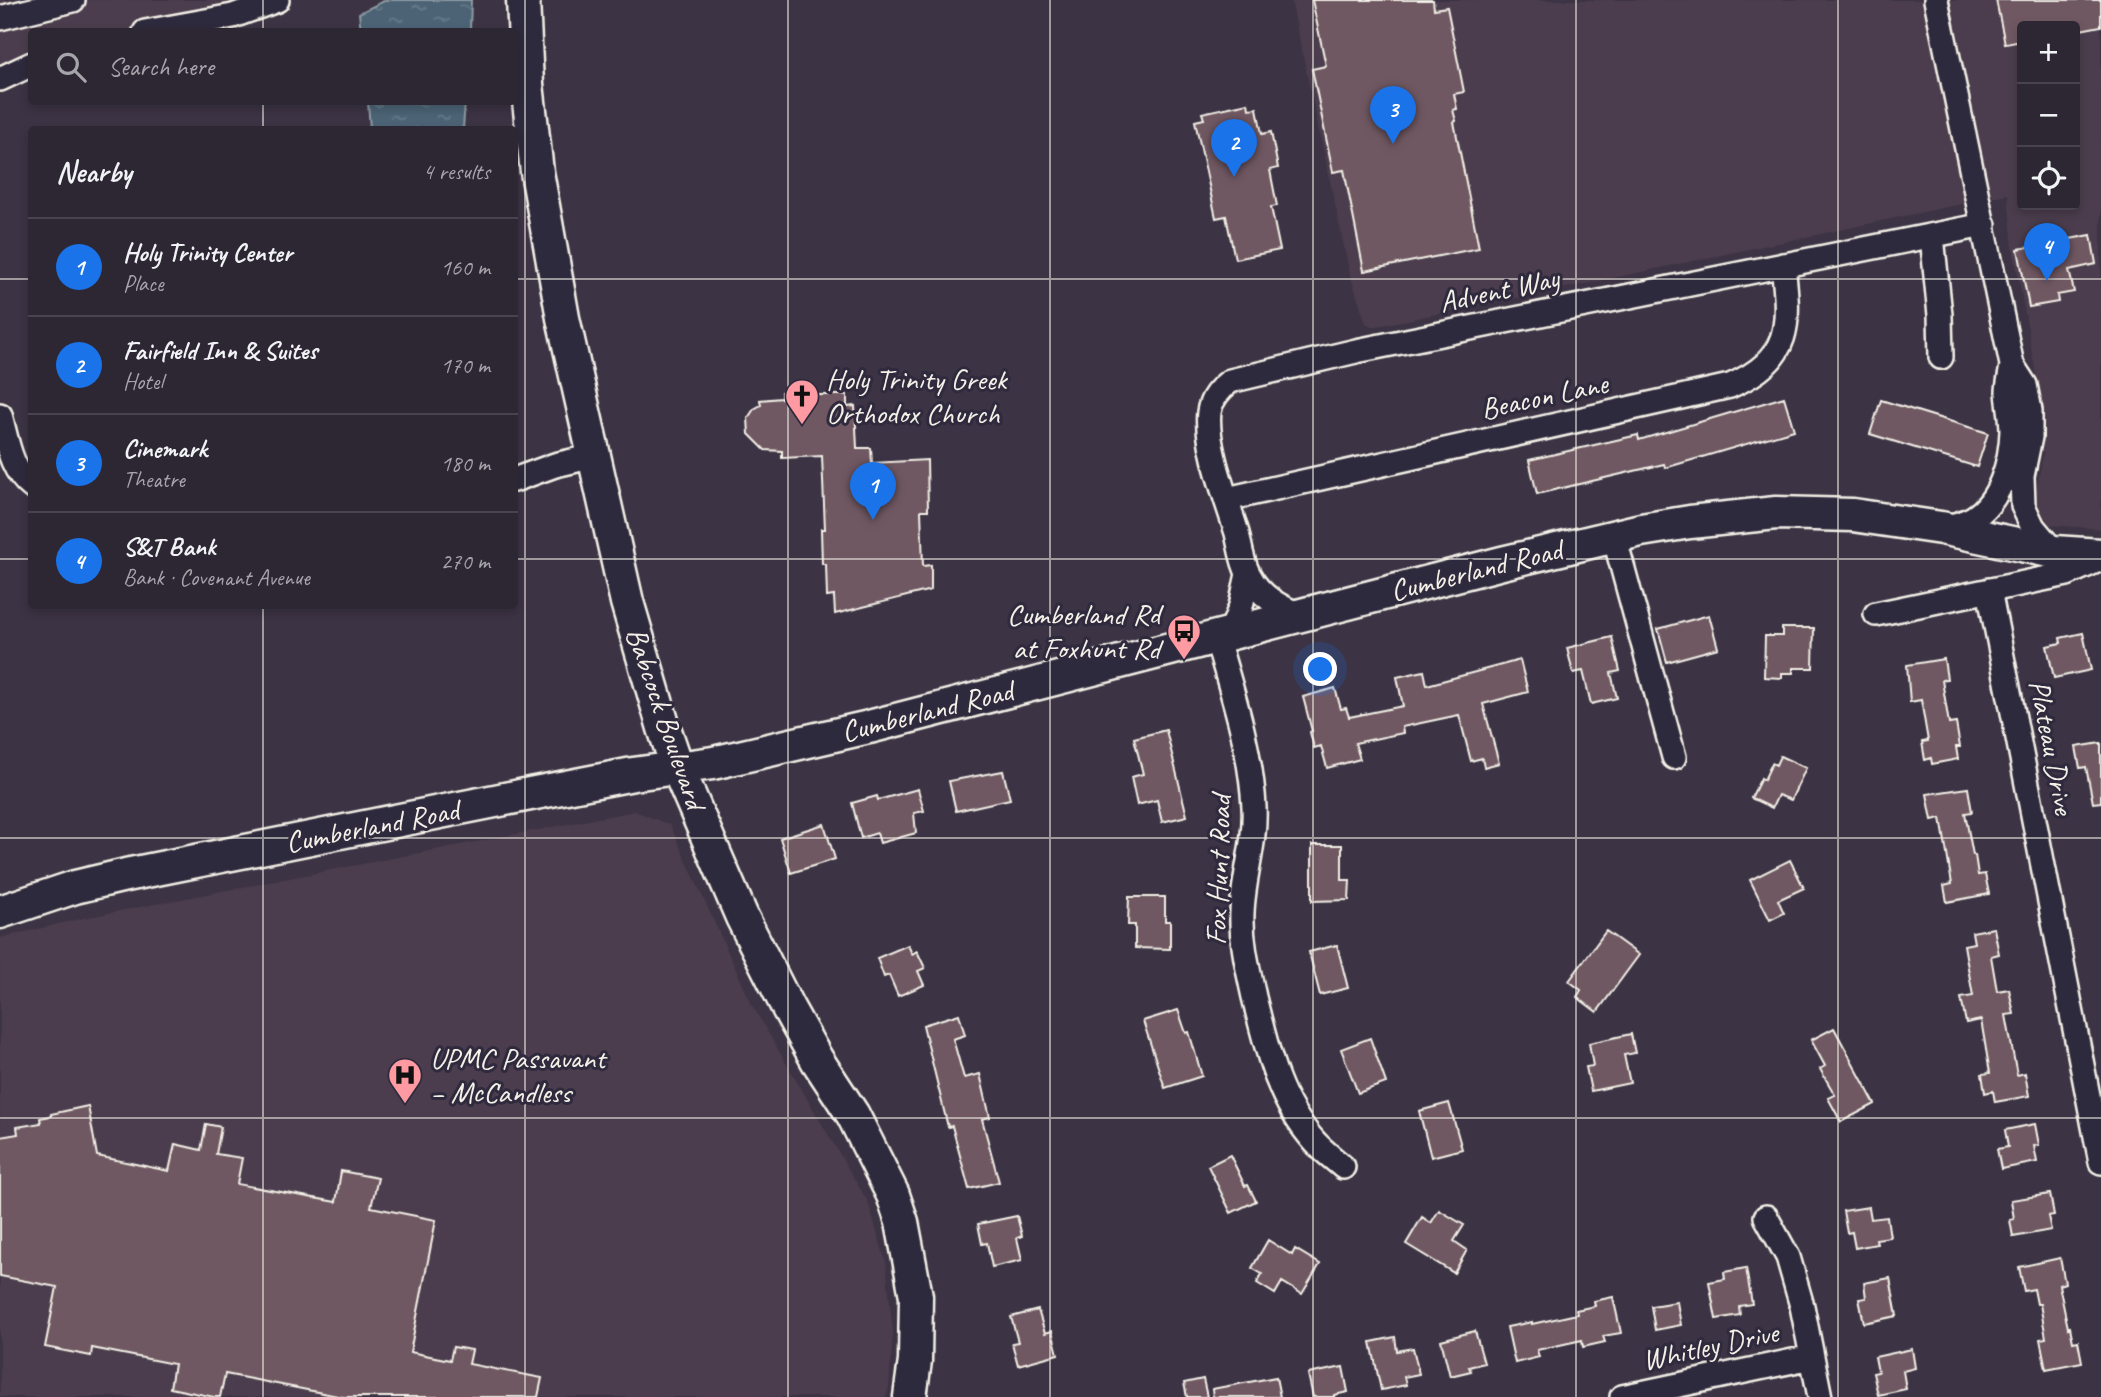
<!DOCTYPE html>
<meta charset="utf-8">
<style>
:root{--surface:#2d2633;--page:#352e3b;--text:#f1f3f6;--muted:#a7a5ac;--line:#48434e;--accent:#1a73e8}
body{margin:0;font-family:Caveat,sans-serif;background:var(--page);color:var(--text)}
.controls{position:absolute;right:21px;top:21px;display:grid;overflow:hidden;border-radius:7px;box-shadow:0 4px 10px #0003}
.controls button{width:63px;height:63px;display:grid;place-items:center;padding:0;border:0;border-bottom:2px solid var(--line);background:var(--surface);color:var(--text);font:35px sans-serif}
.you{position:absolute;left:1321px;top:670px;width:24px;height:24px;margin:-18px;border:5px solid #fff;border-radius:50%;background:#1a73e8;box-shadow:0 0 0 10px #1a73e833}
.badge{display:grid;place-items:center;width:46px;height:46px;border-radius:50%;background:var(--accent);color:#fff;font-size:23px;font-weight:700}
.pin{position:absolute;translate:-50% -58px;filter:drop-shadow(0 2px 4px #0008)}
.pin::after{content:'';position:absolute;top:37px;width:24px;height:21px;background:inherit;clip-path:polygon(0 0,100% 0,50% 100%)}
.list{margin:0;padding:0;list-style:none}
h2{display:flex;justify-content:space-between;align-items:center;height:91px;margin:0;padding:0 28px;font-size:30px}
h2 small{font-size:23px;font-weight:400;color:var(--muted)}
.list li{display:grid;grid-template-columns:46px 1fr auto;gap:21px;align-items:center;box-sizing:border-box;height:98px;padding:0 28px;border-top:2px solid var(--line)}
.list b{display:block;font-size:26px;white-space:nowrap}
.list p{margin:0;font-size:23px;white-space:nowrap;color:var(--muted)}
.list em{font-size:23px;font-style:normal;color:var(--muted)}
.icon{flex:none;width:38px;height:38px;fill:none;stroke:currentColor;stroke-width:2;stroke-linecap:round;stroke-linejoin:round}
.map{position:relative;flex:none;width:2101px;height:1397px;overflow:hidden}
.search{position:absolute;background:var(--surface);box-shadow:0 4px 10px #0003;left:28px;top:28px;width:490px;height:77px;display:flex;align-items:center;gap:18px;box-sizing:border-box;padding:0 24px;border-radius:7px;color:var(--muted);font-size:26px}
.panel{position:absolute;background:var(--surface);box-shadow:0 4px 10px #0003;left:28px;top:126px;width:490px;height:483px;border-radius:7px}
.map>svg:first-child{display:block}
.built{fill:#4c3e4d;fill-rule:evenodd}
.water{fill:url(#water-ripples);stroke:#8f9ca3;stroke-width:2}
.building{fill:#705862;stroke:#f4f1e8;stroke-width:2}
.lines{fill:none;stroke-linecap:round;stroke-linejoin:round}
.street-casing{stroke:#f4f1e8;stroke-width:28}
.secondary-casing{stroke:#f4f1e8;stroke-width:37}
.street{stroke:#2f2a3d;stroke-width:23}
.secondary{stroke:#2f2a3d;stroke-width:32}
.grid{fill:none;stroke:#f4f1e8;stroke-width:2;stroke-opacity:0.55}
.labels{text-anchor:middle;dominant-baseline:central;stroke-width:6;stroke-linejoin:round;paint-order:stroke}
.street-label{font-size:30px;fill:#f4f1e8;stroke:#2f2a3d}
.poi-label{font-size:30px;fill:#f4f1e8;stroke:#2f2a3d;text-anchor:start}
</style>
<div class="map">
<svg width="2101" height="1397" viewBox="0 0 2101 1397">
<defs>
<pattern id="water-ripples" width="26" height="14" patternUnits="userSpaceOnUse" patternTransform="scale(1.75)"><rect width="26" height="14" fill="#4c6475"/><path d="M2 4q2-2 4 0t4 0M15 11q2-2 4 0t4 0" fill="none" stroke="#667b89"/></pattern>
</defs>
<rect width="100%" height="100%" fill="#3c3344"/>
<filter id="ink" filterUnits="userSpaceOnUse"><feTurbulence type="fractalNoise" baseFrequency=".0143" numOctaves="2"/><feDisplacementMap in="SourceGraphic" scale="14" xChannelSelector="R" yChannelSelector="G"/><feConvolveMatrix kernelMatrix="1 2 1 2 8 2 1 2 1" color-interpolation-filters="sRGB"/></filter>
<g filter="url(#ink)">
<path class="built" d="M0,0H277L145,31L32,32L31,64L0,79Z
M1291,0H2101V529L2051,525L2041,522L2036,493L2043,454L2037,380L2013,248L2008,194L1552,291L1372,327L1366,323L1350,274ZM2022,26H2075V205H2022Z
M635,811L670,825L753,1007L868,1202L886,1262L893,1334L889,1388L886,1397H0V938L84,918Z"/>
<path class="water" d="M386,0H471L470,31H361L359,13Z
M368,102H465L463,129H370Z"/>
<path class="building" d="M1312,0H1433L1434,9L1447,7L1464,92L1454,94L1457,109L1453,110L1456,121L1454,122L1479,248L1364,271L1344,170L1333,172L1312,69L1326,66Z
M1996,0H2101V26L2075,31V26H2022V41L2005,44Z
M1248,103L1249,109L1257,108L1262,134L1271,132L1278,168L1270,170L1277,206L1271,207L1280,250L1235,259L1226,216L1216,218L1195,121L1204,119L1202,113Z
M2091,235L2096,264L2069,270L2074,292L2057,295L2058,302L2029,307L2018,249Z
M811,391L812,395H847V407L855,406L857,448H871L872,463L927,460L928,510H921L923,566L931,565V590L835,614L834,596L827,597L826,564H822L821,529H825L822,456L782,458V451L765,450L749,434L748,418L754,409L761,405L760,400L781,398V392Z
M1784,397L1794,430L1665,468L1664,464L1537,494L1529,460L1638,435L1639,440Z
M1881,400L1988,433L1977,467L1870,434Z
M1709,615L1718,648L1667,662L1658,629Z
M1782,628H1814L1813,668H1793V673H1782V678L1764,677L1765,636H1782Z
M2083,633L2091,670L2054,678L2047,646L2061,643L2060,638Z
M1612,637L1620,671L1611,673L1617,698L1591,704L1583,671L1573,673L1567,648Z
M1944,659L1947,679L1942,680L1949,724L1956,723L1960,747H1956L1958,759L1932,764L1931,758L1925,760L1922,742L1928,741L1921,700L1910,702L1907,665Z
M1520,660L1528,692L1483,704L1499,763L1484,767L1482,758L1471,761L1459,715L1402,727L1403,733L1355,743L1360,759L1327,768L1321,746L1314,748L1310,732L1312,731L1303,697L1335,688L1341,709L1346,708L1349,717L1403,706L1397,677L1424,671L1427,685Z
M1166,730L1187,816L1162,822L1157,800L1137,805L1131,777L1143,774L1134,738Z
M2101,743V802L2093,803L2086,767L2080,768L2076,747Z
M1780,756L1806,768L1791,800L1778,795L1772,808L1751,798L1761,778L1764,780L1772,763L1776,765Z
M1003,771L1010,799L956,811L949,781Z
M1968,788L1972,812L1965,813L1973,855H1975L1978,875L1985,874L1989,894L1947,902L1944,886L1952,884L1941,818L1932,820L1927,794Z
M918,789L924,811L914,813L916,833L880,843L877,833L861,838L852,803L877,796L878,800Z
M824,824L835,859L791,873L780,838Z
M1312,845H1342V880H1350L1349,900L1312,901Z
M1790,860L1804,888L1778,900L1784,913L1770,920L1750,880Z
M1129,897H1165V921H1170V949L1135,948V925H1128Z
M1994,928L1999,954L1991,956L1997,991L2009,989L2014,1014L2006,1015L2017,1075L2025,1073L2029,1096L1995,1102L1993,1091L1985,1093L1982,1074L1990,1073L1981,1020L1966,1023L1961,998L1973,996L1964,945L1974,943L1972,932Z
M1606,931L1639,955L1597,1012L1577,997L1581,990L1569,981Z
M908,945L912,954L917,951L925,968L918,971L924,985L898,996L889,975L884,977L877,958Z
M1337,945L1348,988L1320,995L1309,952Z
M1178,1010L1186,1033L1189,1032L1202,1076L1165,1088L1143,1021Z
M959,1014L965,1035L953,1039L964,1078L980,1074L990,1117L982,1119L999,1182L969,1189L952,1126L948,1127L923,1025Z
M1834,1028L1875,1104L1841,1122L1828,1098L1835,1095L1820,1069L1825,1066L1811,1040Z
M1631,1034L1635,1053L1624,1055L1630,1083L1591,1091L1586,1067L1593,1066L1589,1043Z
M1370,1038L1386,1083L1358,1093L1341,1049Z
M1449,1103L1462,1149L1431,1157L1419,1111Z
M88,1106L97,1156L169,1171L175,1144L201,1150L206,1124L221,1127L216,1154L242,1158L237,1184L336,1202L341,1171L378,1178L371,1207L436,1220L410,1352L450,1360L453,1347L472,1350L469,1364L542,1378L538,1397H343L225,1374L220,1397H214L170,1388L174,1364L92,1348L91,1356L45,1347L57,1287L0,1276V1137L18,1134L17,1127L41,1123L40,1118L51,1116V1114Z
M2035,1124L2039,1145L2034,1146L2037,1162L2001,1169L1997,1149L2008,1147L2005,1130Z
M1230,1155L1245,1186L1248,1185L1256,1201L1231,1213L1208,1166Z
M2050,1194L2054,1215L2048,1216L2051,1230L2013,1237L2010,1220L2014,1219L2011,1200Z
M1869,1207L1871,1219L1887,1217L1890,1237L1876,1239L1877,1244L1855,1248L1852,1232L1847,1233L1843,1211Z
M1439,1210L1464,1225L1454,1241L1467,1250L1454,1273L1406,1244L1422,1217L1431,1223Z
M1017,1216L1022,1236L1017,1238L1022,1260L992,1267L987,1243L982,1244L978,1224Z
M1268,1240L1292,1255L1295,1249L1320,1264L1302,1294L1282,1282L1275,1294L1257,1283L1262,1274L1252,1268Z
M2060,1258L2065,1283L2059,1285L2068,1328L2070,1327L2073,1342L2078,1341L2082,1362L2046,1369L2040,1339L2046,1338L2040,1304H2037L2034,1289L2024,1291L2019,1267Z
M1746,1268L1752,1304L1739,1306L1740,1315L1716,1319L1709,1282L1725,1279L1724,1272Z
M1890,1278L1897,1316L1864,1323L1859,1299L1866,1298L1864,1283Z
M1613,1297L1621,1333L1603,1336L1605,1342L1583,1347L1582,1340L1537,1350L1539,1357L1515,1363L1507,1327L1532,1322V1324L1577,1314L1576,1310L1595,1306L1594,1301Z
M1677,1302L1681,1325L1655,1330L1651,1306Z
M1038,1310L1045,1333L1052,1331L1058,1354L1018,1365L1012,1343L1018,1342L1011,1317Z
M1475,1331L1484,1363L1469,1367L1471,1371L1450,1376L1441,1340Z
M1395,1337L1397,1351L1413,1348L1419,1374L1404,1377L1406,1385L1381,1390L1371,1342Z
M1912,1349L1915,1368L1903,1371L1906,1389L1878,1395L1873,1373L1878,1372L1875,1357Z
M1343,1367L1348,1392L1334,1395V1397H1313L1308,1374Z
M1276,1377L1280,1397H1213L1212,1389Z
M1203,1379L1207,1397H1187L1184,1383Z"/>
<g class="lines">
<g class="street-casing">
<path id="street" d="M1936,0L2012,365C2011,374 2008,384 2008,392C2009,405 2012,418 2012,431C2011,461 2001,501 1973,518C1964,523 1952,526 1942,528
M0,18L73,0
M145,32L233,16L277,0
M0,79L32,64
M1932,236L1940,315L1941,357
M2012,365L2025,385L2030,411V437L2022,476L2023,506L2033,527L2054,552
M0,415C7,440 10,470 32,487
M514,480L555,465L594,456
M1227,499L1730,386C1792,359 1790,325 1783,265
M1614,536L1674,757
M1989,590L2101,1162
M1876,614L2067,574L2101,559
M1299,615C1278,606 1260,596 1249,575C1242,563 1240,546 1237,533C1227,500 1205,445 1209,412C1211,398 1220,389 1230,381L1356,351L1984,225
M1231,632L1241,606L1248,574
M1216,636C1232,692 1251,749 1254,807C1256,843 1243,878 1242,913C1241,942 1248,969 1254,997C1267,1050 1278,1101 1315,1142C1323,1151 1334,1159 1343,1167
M1766,1217L1788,1257L1802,1306L1820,1397
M1622,1397L1812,1357"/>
</g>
<g class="secondary-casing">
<path id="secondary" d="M523,0L527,84L537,172L563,318L627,602L664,728L678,769L742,917L788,1008L817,1060L853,1115L893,1195L902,1222L916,1296L915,1361L910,1397
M0,912L75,887L126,875L530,794L633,774L713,763L869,727L1502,563L1641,530L1690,522L1776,513L1853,515L1941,528L2054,552L2101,555"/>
</g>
<use href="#street" class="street"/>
<use href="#secondary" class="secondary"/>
</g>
</g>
<path class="grid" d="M263,0V32M525,0V1397M788,0V1397M1050,0V1397M1313,0V1397M1576,0V1397M1838,0V1397M263,102V130M0,279H32M514,279H2101M0,559H32M514,559H2101M263,606V1397M0,838H2101M0,1118H2101"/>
<defs>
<g id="church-pin" transform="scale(1.75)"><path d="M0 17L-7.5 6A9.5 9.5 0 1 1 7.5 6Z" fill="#ff9aa2" stroke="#2f2a3d"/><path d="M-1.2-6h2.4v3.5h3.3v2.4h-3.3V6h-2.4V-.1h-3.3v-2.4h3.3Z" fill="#111"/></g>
<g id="bus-pin" transform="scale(1.75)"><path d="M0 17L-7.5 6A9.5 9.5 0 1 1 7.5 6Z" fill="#ff9aa2" stroke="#2f2a3d"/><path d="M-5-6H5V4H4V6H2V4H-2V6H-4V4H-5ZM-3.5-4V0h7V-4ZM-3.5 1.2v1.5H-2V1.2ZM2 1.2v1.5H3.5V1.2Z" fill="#111"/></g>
<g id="hospital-pin" transform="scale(1.75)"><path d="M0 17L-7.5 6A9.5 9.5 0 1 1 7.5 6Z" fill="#ff9aa2" stroke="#2f2a3d"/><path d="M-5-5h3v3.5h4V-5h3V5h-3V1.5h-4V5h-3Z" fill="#111"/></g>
</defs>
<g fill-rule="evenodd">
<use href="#church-pin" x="802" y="396"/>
<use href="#bus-pin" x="1184" y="631"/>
<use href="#hospital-pin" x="405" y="1075"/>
</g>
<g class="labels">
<g class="street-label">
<text transform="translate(1499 290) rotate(-12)">Advent Way</text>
<text transform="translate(1544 396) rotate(-12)">Beacon Lane</text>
<text transform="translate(1476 570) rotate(-14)">Cumberland Road</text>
<text transform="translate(927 711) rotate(-14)">Cumberland Road</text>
<text transform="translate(666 718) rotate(71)">Babcock Boulevard</text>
<text transform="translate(2052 747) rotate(79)">Plateau Drive</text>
<text transform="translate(372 826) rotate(-11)">Cumberland Road</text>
<text transform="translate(1218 870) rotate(-88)">Fox Hunt Road</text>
<text transform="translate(1710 1346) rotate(-12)">Whitley Drive</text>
</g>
<g class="poi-label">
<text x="826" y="379">Holy Trinity Greek<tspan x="826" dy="34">Orthodox Church</tspan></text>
<text x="1160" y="614" text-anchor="end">Cumberland Rd<tspan x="1160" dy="34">at Foxhunt Rd</tspan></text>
<text x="430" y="1058">UPMC Passavant<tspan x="430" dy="34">– McCandless</tspan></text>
</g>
</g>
</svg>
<div class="controls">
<button>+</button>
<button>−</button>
<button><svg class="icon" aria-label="locate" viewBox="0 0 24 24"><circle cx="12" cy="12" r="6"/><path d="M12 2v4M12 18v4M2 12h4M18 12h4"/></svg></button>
</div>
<div class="you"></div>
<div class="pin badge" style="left:873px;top:520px">1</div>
<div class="pin badge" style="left:1234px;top:177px">2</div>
<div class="pin badge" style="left:1393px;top:144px">3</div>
<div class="pin badge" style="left:2047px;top:281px">4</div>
<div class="search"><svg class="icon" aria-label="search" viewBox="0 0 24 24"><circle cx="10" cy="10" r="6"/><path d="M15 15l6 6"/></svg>Search here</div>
<section class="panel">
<h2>Nearby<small>4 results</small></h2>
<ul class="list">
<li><span class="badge">1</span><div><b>Holy Trinity Center</b><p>Place</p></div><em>160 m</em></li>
<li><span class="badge">2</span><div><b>Fairfield Inn &amp; Suites</b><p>Hotel</p></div><em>170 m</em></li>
<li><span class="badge">3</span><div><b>Cinemark</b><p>Theatre</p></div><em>180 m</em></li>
<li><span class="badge">4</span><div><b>S&amp;T Bank</b><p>Bank · Covenant Avenue</p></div><em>270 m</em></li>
</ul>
</section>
</div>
